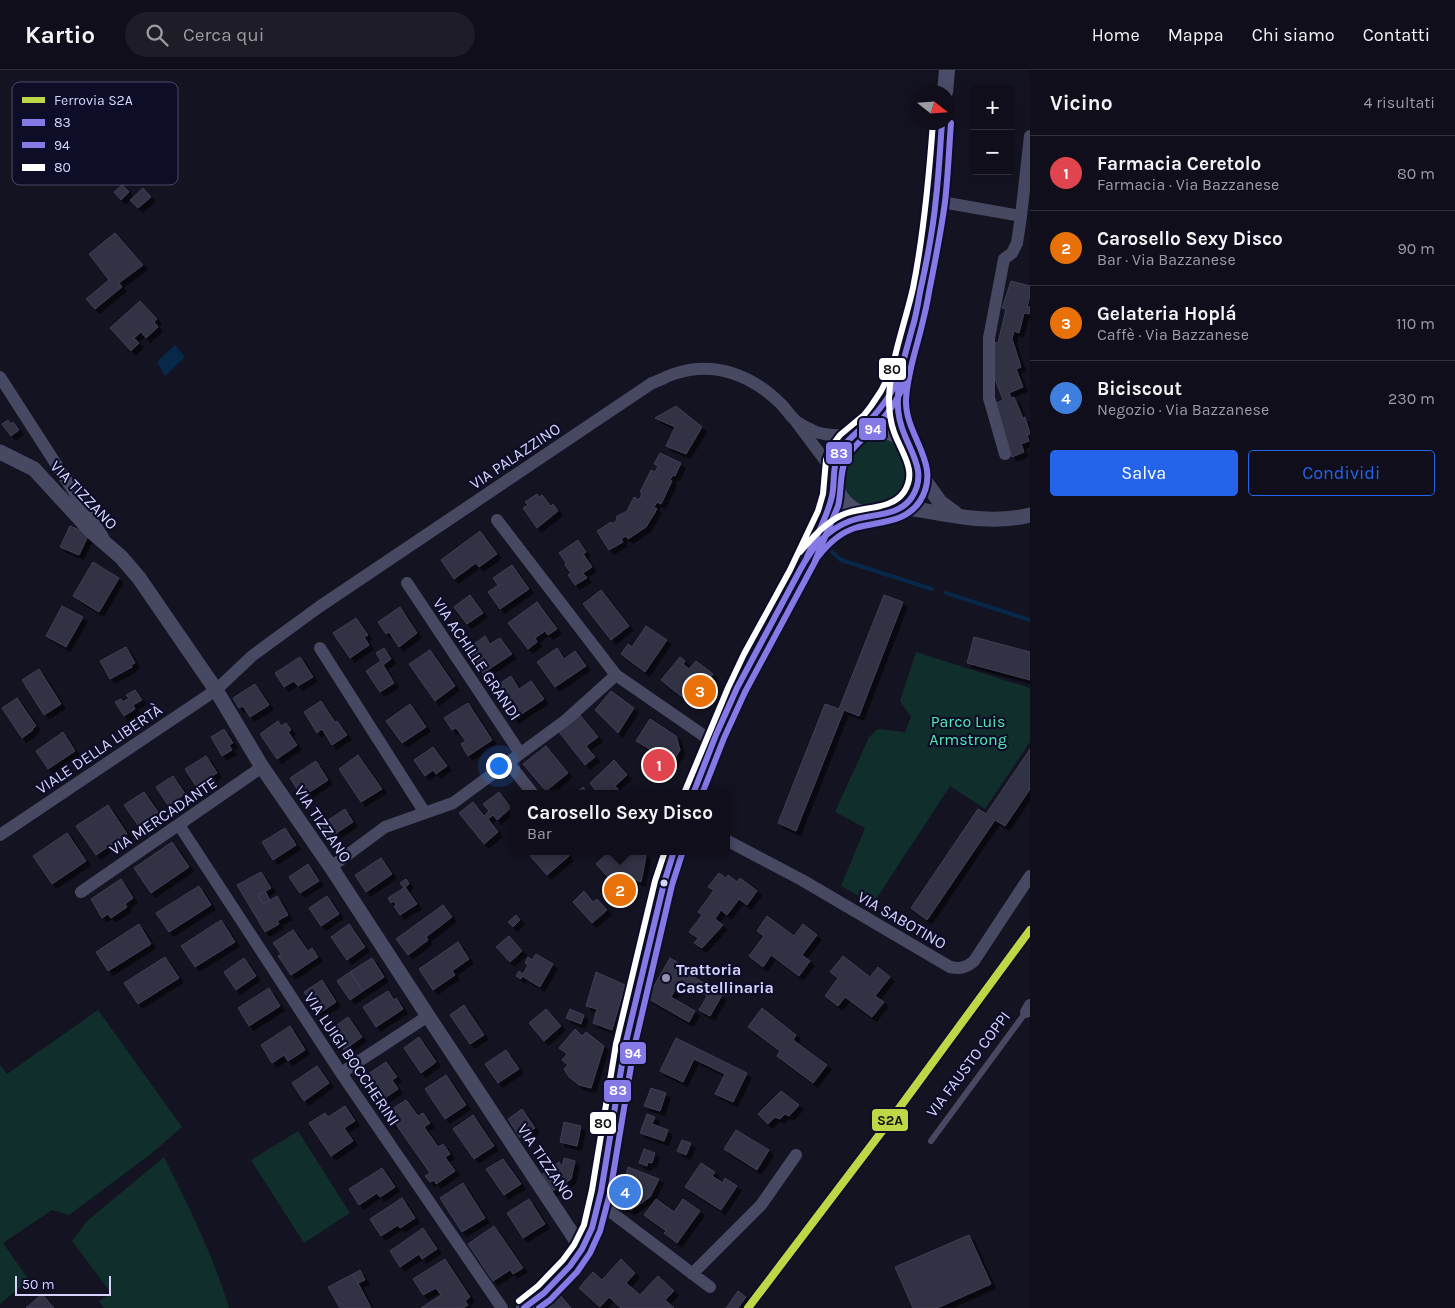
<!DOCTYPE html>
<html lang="it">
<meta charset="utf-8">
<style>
:root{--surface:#0f0e1a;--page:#1d1c27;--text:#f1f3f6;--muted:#9b9ca2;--line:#2f2e39;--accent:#2563eb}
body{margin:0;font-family:Karla,sans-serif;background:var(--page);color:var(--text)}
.controls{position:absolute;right:15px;top:15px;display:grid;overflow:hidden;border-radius:5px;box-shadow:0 5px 20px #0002}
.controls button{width:45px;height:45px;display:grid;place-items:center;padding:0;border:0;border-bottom:1px solid var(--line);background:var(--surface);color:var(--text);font:25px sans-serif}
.compass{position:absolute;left:910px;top:15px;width:45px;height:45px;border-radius:50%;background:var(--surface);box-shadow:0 5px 20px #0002;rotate:107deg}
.scale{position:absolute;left:15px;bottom:12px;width:96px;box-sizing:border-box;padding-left:5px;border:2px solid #d4d4ff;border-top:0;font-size:14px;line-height:18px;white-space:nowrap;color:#d4d4ff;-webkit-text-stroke:4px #0e0d28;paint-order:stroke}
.you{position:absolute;left:498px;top:695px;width:18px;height:18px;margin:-12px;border:4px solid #fff;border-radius:50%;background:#1a73e8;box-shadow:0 0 0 8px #1a73e833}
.badge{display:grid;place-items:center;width:32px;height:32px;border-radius:50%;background:var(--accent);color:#fff;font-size:16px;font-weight:700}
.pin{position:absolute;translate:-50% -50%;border:2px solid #fff;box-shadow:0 1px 5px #0006}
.popup{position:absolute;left:510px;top:720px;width:220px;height:65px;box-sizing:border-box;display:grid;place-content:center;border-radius:5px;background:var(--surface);filter:drop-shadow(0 1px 4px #0005);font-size:16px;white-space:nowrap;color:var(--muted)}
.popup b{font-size:19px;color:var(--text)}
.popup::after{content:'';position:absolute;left:50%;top:100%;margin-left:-10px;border:10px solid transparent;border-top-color:var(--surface)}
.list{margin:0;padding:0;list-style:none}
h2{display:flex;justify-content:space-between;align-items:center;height:65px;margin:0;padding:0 20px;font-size:21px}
h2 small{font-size:16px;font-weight:400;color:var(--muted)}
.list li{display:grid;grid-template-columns:32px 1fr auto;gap:15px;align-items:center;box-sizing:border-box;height:75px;padding:0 20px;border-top:1px solid var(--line)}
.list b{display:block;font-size:19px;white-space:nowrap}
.list p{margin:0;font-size:16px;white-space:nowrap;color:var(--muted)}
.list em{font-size:16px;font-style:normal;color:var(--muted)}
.actions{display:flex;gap:10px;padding:15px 20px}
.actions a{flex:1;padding:11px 0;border:1px solid var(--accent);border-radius:5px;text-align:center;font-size:18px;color:var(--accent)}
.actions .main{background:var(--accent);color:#fff}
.icon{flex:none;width:28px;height:28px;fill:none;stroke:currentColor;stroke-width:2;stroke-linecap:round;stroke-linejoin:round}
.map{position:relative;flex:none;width:1030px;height:1238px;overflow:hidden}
header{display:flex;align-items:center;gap:30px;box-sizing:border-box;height:70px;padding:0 25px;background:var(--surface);border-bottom:1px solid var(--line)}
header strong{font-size:24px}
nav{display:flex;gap:28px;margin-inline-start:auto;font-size:18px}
.search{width:350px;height:45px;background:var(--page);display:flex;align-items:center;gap:12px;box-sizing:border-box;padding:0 18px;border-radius:28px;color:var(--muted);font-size:19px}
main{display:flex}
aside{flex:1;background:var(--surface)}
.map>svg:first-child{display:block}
.green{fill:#102e2b}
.water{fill:#082849}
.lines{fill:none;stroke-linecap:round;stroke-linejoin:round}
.stream{stroke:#082849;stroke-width:4}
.building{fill:#323144;stroke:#3f3e56;filter:url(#shadow)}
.service{stroke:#474963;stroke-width:6}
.minor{stroke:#474963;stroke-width:12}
.tertiary{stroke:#474963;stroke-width:15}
.secondary{stroke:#4b4e69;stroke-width:16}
.bus-1-casing{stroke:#0e0d28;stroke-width:10}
.bus-2-casing{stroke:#0e0d28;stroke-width:10}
.bus-3-casing{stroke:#0e0d28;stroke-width:10}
.bus-1{stroke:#8579e5;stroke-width:6}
.bus-2{stroke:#8579e5;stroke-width:6}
.bus-3{stroke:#fff;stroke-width:6}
.rail-1-casing{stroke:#0e0d28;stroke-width:11}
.rail-1{stroke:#bed747;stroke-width:8}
.bus-dot{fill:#d4d4ff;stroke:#0e0d28;stroke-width:2}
.poi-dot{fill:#9190b2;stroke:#0e0d28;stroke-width:2}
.labels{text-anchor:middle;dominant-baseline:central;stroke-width:4.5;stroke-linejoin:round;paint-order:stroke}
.street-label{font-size:16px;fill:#d4d4ff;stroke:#0e0d28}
.park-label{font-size:16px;fill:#53ebb1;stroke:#0e0d28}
.poi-label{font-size:16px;font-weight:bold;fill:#d4d4ff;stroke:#0e0d28;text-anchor:start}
.key{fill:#0e0d28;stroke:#494968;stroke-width:1}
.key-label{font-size:14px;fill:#d4d4ff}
.line-badge{stroke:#0e0d28;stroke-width:2}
.badge-label{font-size:14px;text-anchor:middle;font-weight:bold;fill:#fff}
.pale-badge-label{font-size:14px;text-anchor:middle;font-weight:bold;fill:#111}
</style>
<header>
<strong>Kartio</strong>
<div class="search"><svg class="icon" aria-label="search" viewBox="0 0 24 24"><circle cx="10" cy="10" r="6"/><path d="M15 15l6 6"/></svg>Cerca qui</div>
<nav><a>Home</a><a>Mappa</a><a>Chi siamo</a><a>Contatti</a></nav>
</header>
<main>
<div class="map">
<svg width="1030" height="1238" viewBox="0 0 1030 1238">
<defs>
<filter id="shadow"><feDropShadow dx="4.5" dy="4.5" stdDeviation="0" flood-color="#0009"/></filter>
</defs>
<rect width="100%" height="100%" fill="#141322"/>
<path class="green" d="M879,366L902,376L912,398V410L901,430L879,440L857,435L841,417L840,392L855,372Z
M916,582L1030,618V672L985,739L950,716L873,834L841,816L865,758L835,742L869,667L878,659L905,662L911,647L900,631Z
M98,940L182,1057L152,1083L69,1145L52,1140L3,1173L29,1210L0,1234V995L7,1004Z
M298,1061L350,1143L304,1173L251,1090Z
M164,1087C188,1135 214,1187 229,1238H104L99,1231L111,1223L72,1171L87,1151Z"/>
<path class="water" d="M175,275L185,287L165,306L157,292Z"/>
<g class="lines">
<path class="stream" d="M832,482L841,490L932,519
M946,523L1030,550"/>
</g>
<path class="building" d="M122,115L129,122L121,130L114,122Z
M143,118L151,127L138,138L130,130Z
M115,163L143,195L119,213L122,217L95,239L86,229L109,210L89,184Z
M1011,211L1030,216V225L1027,237H1030L1029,244L1024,243L1019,263L1014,261L1012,269L1021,297L1016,299L1023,317L1009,323L1011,328L1014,327L1023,348L1025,347L1030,364L1027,365L1029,371L1021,374L1024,382L1012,387L995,342L994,334L1003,330L995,309L992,272L998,273L1006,239L1002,238Z
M140,231L157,249L154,252L158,257L146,268L141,262L134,268L139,273L131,281L110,258Z
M676,336L702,357L686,384L666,376L675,357L655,348Z
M8,350L11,354L13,352L19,360L11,366L2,354Z
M660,383L681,393L675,406L673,405L670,410L672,411L661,434L657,432L654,437L657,439L646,457L628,469L626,466L621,469L623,472L609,480L597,461L611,452L612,454L617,450L616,447L627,441L634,427L639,430L642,423L640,422L651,400L655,402L658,396L654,394Z
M537,424L539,427L542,425L551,436L553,434L558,441L537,458L523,438L528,435L525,432Z
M70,456L89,464L79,485L60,477Z
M480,461L497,484L479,497L476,493L454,509L441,490Z
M578,470L586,482L583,484L592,497L583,503L587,508L575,515L568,505L571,503L565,495L566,493L559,483Z
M93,492L119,508L99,542L73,526Z
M512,495L529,519L500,539L488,522L498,515L493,508Z
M601,520L629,556L611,570L583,534Z
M470,525L483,543L467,554L454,537Z
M884,525L903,532L859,646L844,640L796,761L778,753L825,634L839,639Z
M537,532L557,559L548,565L545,561L535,568L537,572L528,579L508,553Z
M62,536L83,547L66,577L46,566Z
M400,537L417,563L399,577L389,562L386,564L378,552Z
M356,548L368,565L364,567L369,575L350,588L333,563Z
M646,556L667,570L645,602L621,584L628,574L632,577Z
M485,566L490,574L500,568L512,584L483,603L467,579Z
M974,567L1030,582V610L967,593Z
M126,577L135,593L131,595L132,597L110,609L100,591Z
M384,578L391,589L383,595L394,613L380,622L366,601L381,591L376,583Z
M557,578L564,589L575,581L586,596L555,617L537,592Z
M430,580L455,616L435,631L409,594Z
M300,587L313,607L298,616L294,611L284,617L275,603Z
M680,587L685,591L683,594L689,599L696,591L713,604L691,634L661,610Z
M39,599L61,634L44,645L22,610Z
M511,606L519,619L531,611L544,629L514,649L493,618Z
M255,614L269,635L250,647L243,636L239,638L233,628Z
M135,620L142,630L133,635L135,639L124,646L115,632L121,629L123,632L129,628L126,625Z
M611,621L634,638L618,663L595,640Z
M17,628L36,656L32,659L33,660L22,668L2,638Z
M321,631L335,652L337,651L347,665L332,675L322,659L317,663L304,642Z
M468,633L492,670L468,686L461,674L466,671L456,658L452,660L444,648Z
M410,634L426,657L402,673L386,651Z
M580,645L598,667L586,676L595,687L585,695L559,662Z
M650,649L676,666L680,680L663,707L642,694L651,680L636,671Z
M278,651L281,656L286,653L291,660L288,662L297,675L277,689L260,664Z
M224,659L233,673L229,675L232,680L222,686L211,667Z
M63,662L75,681L48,699L36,681Z
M546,676L568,703L546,721L523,694Z
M433,677L447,696L436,704L433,700L425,706L414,690Z
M1030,679V719L1005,756L995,750L927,850L911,838L978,739L986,744Z
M358,685L382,719L361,732L339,699Z
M206,686L217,703L196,716L185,699Z
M614,690L627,705L615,716L622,724H598L590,713Z
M316,691L328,710L302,727L290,708Z
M173,706L185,724L168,735L156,717Z
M583,717L588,724H575Z
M144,722L158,742L138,755L124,735Z
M499,722L511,738L497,750L493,745L488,749L498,762L484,774L459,743L473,732L484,746L489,741L483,734Z
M108,735L127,764L96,785L76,756Z
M345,739L353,752L329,768L321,755Z
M285,758L296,775L273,790L262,772Z
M67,763L86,791L52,814L33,786Z
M172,772L189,797L151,823L134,798Z
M526,781H565L569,786L547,805Z
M610,781H642L646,786L641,812L633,809L620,820L596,794Z
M381,788L392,804L366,822L355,805Z
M308,794L319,811L300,823L289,807Z
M261,802L271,818L258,825L263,834L277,826L288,845L277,851L279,854L265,862L237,815Z
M719,803L726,808L728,805L737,812L740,808L757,821L747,835L739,829L727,845L721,840L715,849L723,855L702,878L694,873L698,868L689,862L702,845L698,842L714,820L708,817Z
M121,809L133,828L125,834L127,837L111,848L108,844L102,848L91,829Z
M406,809L409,814L405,817L417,834L400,845L394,836L396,835L394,831L391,833L388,828L404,818L400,813Z
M199,816L211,835L169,862L156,843Z
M265,821L270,830L263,834L258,825Z
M584,821L593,832L597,829L607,840L592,853L573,832Z
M327,826L339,844L321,856L309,838Z
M443,835L452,847L426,867L428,870L408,885L396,869Z
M516,845L520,850L513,857L508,852Z
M767,846L794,866L803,854L817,865L802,885L810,891L799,906L771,885L763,897L749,886L764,866L757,861Z
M221,850L235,872L195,897L181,876Z
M139,854L151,874L108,901L96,882Z
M349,854L365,877L347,890L331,867Z
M293,860L308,881L312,878L318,887L291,905L278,886L281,884L273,873Z
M509,866L522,881L510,892L496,877Z
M458,872L469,889L452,901L455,905L433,920L419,899Z
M536,884L553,894L540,917L522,906L521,909L516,906L519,901L523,904L528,895L525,893L528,887L532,890Z
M843,886L870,907L878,897L890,907L875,926L884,932L872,947L845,927L838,936L825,926L838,908L830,902Z
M165,887L179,908L138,934L124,913Z
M244,888L256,906L236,920L224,902Z
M372,888L384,907L363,921L350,902Z
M670,888L687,898L685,901L722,925L710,946L699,940L707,926L681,909L671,927L695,941L689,952L647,928Z
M350,902L363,921L350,930L337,911Z
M596,902L625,915L612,960L593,953L597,939L586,936Z
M322,910L336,932L318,944L304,922Z
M269,918L280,936L249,956L238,938Z
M388,921L394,930L396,928L403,939L376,957L363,937Z
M464,935L484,965L470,974L450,945Z
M762,938L796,965L793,970L827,995L813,1013L777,986L780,981L748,957Z
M546,939L561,956L544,971L529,953Z
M570,939L584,945L581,954L566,948Z
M348,947L362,967L344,980L330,960Z
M290,956L305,980L288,991L284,985L272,993L261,975Z
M575,959L582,966L586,962L604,976L591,1018L579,1015L569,1007L564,999L568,995L562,990L567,984L559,978Z
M419,967L436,992L421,1003L404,978Z
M676,968L747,1003L733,1032L715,1024L725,1004L694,989L683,1012L660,1001Z
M506,980L519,999L498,1013L485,994Z
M386,992L397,1007L392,1010L398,1019L379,1032L369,1017L366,1020L359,1010Z
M317,996L329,1013L304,1031L292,1013Z
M446,1005L466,1035L445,1049L425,1019Z
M651,1018L666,1023L660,1041L644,1036Z
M781,1021L799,1035L789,1046L785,1044L780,1049L775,1047L768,1054L758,1044Z
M406,1030L418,1046L423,1043L430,1053L424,1057L438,1077L443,1074L450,1084L445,1087L455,1101L436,1114L434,1110L430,1112L425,1106L430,1103L395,1053L391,1055L388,1050L391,1048L387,1042Z
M345,1036L355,1051L344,1058L353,1071L331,1086L309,1053L325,1043L328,1047Z
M522,1039L535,1058L520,1068L508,1049Z
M647,1044L655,1047L652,1054L668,1060L664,1071L640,1063Z
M473,1045L494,1076L474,1089L453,1059Z
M564,1052L581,1056L577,1076L560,1072Z
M736,1060L769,1080L757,1100L724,1079Z
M682,1070L691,1073L686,1085L677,1081Z
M644,1079L655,1083L652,1093L648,1092L647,1096L639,1093Z
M564,1088L575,1091L571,1109L551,1122L540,1106L559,1092L562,1097Z
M503,1089L521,1114L504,1125L486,1099Z
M701,1093L715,1102L712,1106L723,1113L725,1108L737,1116L721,1140L685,1117Z
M628,1097L659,1109L650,1127L631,1140L623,1137L619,1131Z
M382,1098L395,1117L380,1127L377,1123L359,1135L349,1119Z
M463,1113L485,1148L462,1162L440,1128Z
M402,1128L415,1148L400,1158L398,1155L381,1166L370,1149Z
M529,1129L545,1154L523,1168L507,1143Z
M656,1129L674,1142L683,1129L700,1141L677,1173L664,1163L666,1161L644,1145Z
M494,1156L523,1198L513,1204L510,1200L493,1211L468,1174Z
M423,1158L437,1179L422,1189L419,1184L400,1197L390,1181Z
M969,1165L991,1214L937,1238H913L895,1197Z
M445,1189L470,1227L465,1231L468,1235L463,1238H421L441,1225L436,1218L423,1225L413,1209Z
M621,1189L635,1203L626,1213L640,1225L658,1206L674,1221L665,1230L674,1238H621L609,1227L600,1237L579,1218L593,1202L602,1210Z
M360,1200L365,1210L358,1213L353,1204Z
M353,1204L358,1213L371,1238H340L328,1217Z
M557,1221L571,1238H537L547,1231Z
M738,1221L746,1227L738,1238H726Z
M42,1224L54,1238H26Z"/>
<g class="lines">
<path class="service" d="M931,1071L1026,942"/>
<path class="minor" d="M936,131L1021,146
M0,307L103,467
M797,353L833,401
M1005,384L989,328V268L1004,189L1012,183L1017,173L1021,146L1030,66
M497,450L616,605L713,672
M407,513L520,683
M320,578L425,743
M508,692L533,724
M179,755L341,1003L502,1238
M0,765L216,620L252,586L319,537L652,313C661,310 669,305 677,303C716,291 753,306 781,334C786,339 790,346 796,351C801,355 810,359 816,362C829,366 841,366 854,366
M726,770L802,810L950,897C960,899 966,898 974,891L1030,806
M331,797L385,757L453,733L566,650L616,605
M81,822L262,697
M1026,942L1030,935
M341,1003L428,946
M599,1133L710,1217
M692,1204L761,1135L796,1085"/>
<path class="tertiary" d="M0,382L34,399L91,461L121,487L139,508L216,620L262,697L331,797L428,946L582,1179
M919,403L940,432L955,443
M902,437C945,443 987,456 1030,445"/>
<path class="secondary" d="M945,22L947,0
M856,365C874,357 895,359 909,375
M872,445C859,444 847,437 840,426C830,409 832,386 846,372C855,363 866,356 874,346C884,335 890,323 897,310
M807,488C820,472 832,457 853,450C873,443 896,448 911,428C931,400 910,383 902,358C898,347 897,336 898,324C900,294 912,265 918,236C931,175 937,114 942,52
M693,724C711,678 729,634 751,590C779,535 824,472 834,411
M524,1238L544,1223L570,1196L582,1179L592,1158L601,1122L625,976L664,813L674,781"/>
<g class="bus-1-casing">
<path id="bus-1" d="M807,487C816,467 827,448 832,426C835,412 832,398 838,385C844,372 857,363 867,353C883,337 896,318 903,295
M693,724L716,665L737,618L800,500C812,478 826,460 850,451C871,443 898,448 912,427C926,405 914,387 905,366C900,354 897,342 898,329C898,305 906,282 912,259C916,247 918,234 920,222C927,191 933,160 936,128C939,103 940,78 942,52
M524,1238L544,1223L570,1196L582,1179L592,1158L601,1122L625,976L664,813L674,781"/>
</g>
<g class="bus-2-casing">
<path id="bus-2" d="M815,491L838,436C842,421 839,400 847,387C853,376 864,368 873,359C891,342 903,321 911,298
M702,724L724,668L745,622L817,488C827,475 839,463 855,458C878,451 905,454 920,431C943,394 905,367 906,330C907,306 915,283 921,259C924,247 927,235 929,222C935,192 941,162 945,132C948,106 949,79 951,53
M539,1238L550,1230L577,1202L590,1183L600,1161L610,1123L634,978L672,815L682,784"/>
</g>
<g class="bus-3-casing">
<path id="bus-3" d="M800,482C812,468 825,453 842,445C861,436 891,441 904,422C918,401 901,382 894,362C890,351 889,340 889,329C890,291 905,254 913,218C924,163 929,108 933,52
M685,721L728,618L744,584L790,500L818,441L823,424L826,390L831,377L840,365L864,345L871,336L881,321L893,297
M519,1231L538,1216L563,1190L574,1175L584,1155L592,1120L616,974L655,811L665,781"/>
</g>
<use href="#bus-1" class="bus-1"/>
<use href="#bus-2" class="bus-2"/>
<use href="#bus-3" class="bus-3"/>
<g class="rail-1-casing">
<path id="rail-1" d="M748,1238L889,1052L1030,860"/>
</g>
<use href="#rail-1" class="rail-1"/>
</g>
<circle class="bus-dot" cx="664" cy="813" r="4.5"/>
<circle class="poi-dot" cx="666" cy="908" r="5"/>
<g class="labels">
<g class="street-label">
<text transform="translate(515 386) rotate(-34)">VIA PALAZZINO</text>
<text transform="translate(84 425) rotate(46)">VIA TIZZANO</text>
<text transform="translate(477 589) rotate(56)">VIA ACHILLE GRANDI</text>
<text transform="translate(99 679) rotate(-34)">VIALE DELLA LIBERTÀ</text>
<text transform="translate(163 746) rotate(-34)">VIA MERCADANTE</text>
<text transform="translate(323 754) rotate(56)">VIA TIZZANO</text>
<text transform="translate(902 850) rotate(30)">VIA SABOTINO</text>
<text transform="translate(352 989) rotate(56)">VIA LUIGI BOCCHERINI</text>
<text transform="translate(968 994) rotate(-53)">VIA FAUSTO COPPI</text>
<text transform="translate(546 1092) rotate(56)">VIA TIZZANO</text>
</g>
<g class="park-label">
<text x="968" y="651">Parco Luis<tspan x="968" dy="18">Armstrong</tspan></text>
</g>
<g class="poi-label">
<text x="676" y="899">Trattoria<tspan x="676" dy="18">Castellinaria</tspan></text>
</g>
</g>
<rect x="12" y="12" width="166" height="103" rx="8" class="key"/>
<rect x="22" y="27" width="23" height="6" fill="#bed747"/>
<rect x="22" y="49" width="23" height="7" fill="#8579e5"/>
<rect x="22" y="72" width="23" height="6" fill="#8579e5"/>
<rect x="22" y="94" width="23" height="7" fill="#fff"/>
<g class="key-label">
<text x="54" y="35">Ferrovia S2A</text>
<text x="54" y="57">83</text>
<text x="54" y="80">94</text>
<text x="54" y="102">80</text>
</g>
<g class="line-badge">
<rect x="878" y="287" width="29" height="24" rx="5" fill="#fff"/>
<rect x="858" y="347" width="29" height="24" rx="5" fill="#8579e5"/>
<rect x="825" y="371" width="28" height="24" rx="5" fill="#8579e5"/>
<rect x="619" y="971" width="28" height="24" rx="5" fill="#8579e5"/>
<rect x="603" y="1009" width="29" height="24" rx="5" fill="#8579e5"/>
<rect x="871" y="1038" width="38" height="24" rx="5" fill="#bed747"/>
<rect x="589" y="1041" width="28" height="24" rx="5" fill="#fff"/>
</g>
<g class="badge-label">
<text x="873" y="364">94</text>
<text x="839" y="388">83</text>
<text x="633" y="988">94</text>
<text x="618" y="1025">83</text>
</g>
<g class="pale-badge-label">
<text x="892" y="304">80</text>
<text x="890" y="1055">S2A</text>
<text x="603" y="1058">80</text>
</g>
</svg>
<div class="controls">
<button>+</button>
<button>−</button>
</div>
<svg class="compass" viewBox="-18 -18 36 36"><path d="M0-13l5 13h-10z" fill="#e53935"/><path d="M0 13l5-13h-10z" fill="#9b9ca2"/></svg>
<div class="scale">50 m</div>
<div class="you"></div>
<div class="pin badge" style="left:659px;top:695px;background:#e0444e">1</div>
<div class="pin badge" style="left:620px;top:820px;background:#e8710a">2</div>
<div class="popup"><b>Carosello Sexy Disco</b>Bar</div>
<div class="pin badge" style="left:700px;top:621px;background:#e8710a">3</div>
<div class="pin badge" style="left:625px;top:1122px;background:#3f7fe0">4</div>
</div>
<aside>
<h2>Vicino<small>4 risultati</small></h2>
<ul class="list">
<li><span class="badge" style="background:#e0444e">1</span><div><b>Farmacia Ceretolo</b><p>Farmacia · Via Bazzanese</p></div><em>80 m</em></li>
<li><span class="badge" style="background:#e8710a">2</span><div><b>Carosello Sexy Disco</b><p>Bar · Via Bazzanese</p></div><em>90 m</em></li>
<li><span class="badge" style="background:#e8710a">3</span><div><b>Gelateria Hoplá</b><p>Caffè · Via Bazzanese</p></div><em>110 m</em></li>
<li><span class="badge" style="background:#3f7fe0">4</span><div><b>Biciscout</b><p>Negozio · Via Bazzanese</p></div><em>230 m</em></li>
</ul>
<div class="actions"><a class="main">Salva</a><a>Condividi</a></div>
</aside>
</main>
